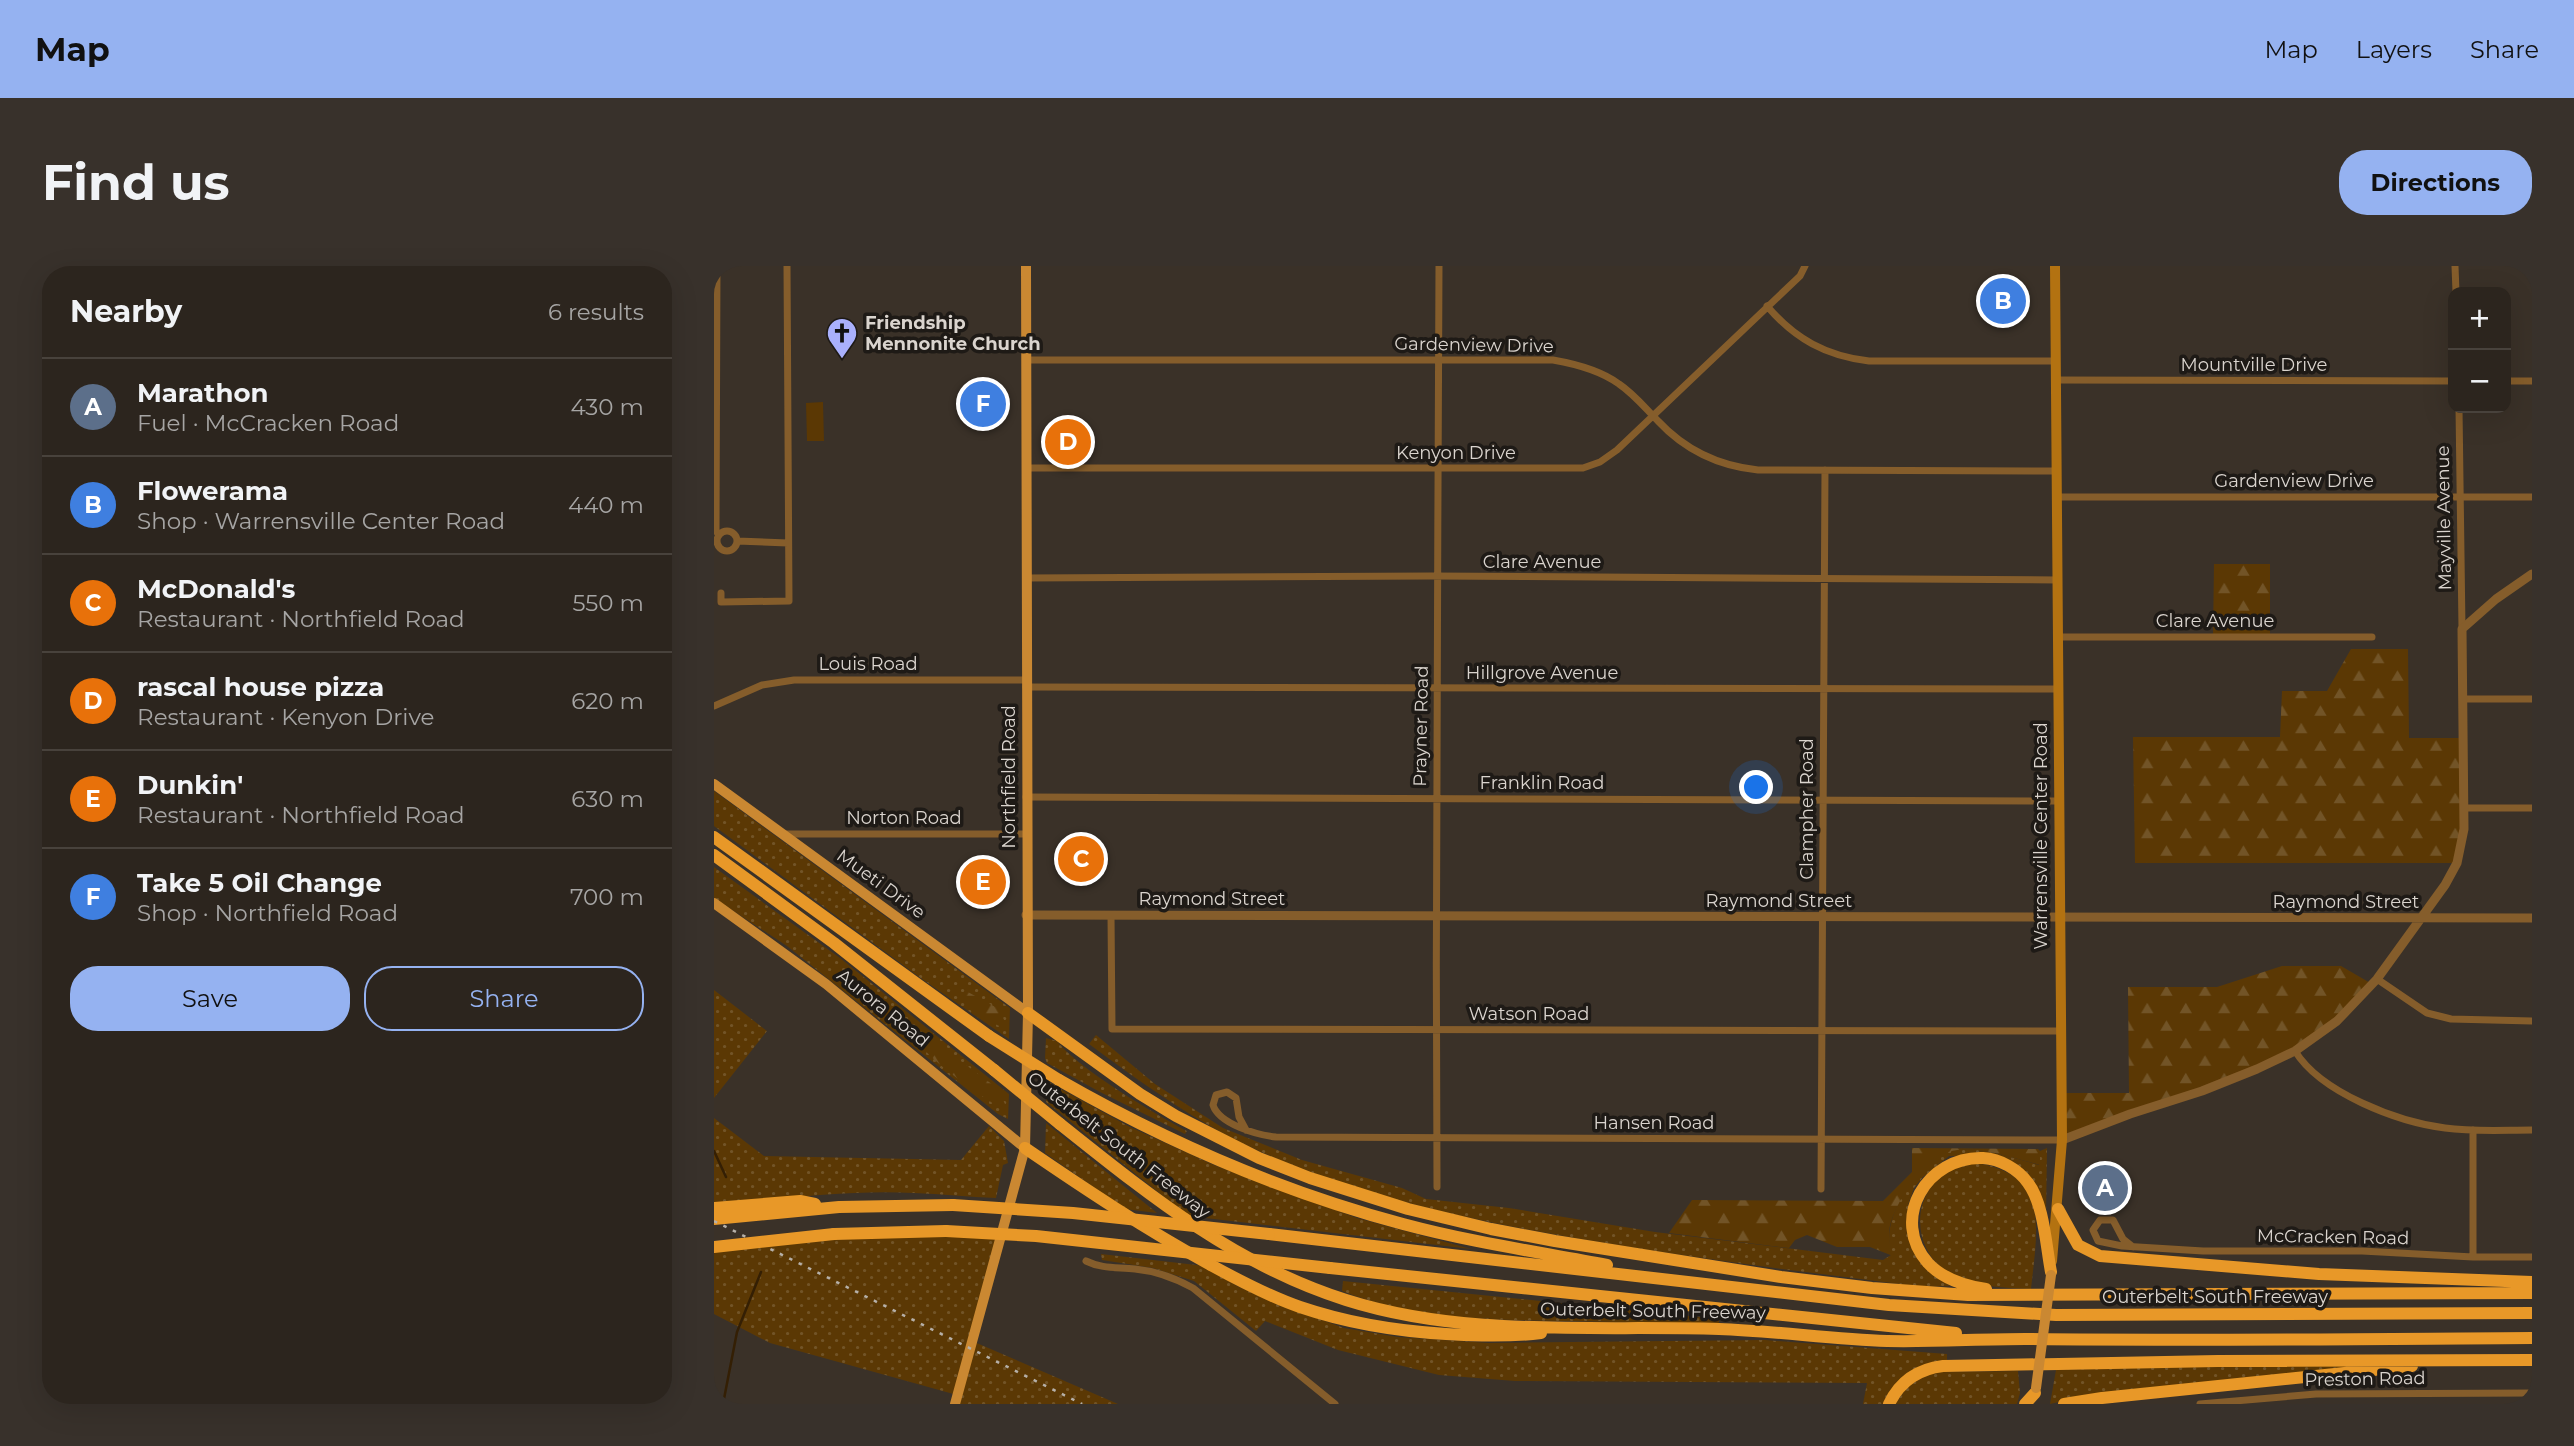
<!DOCTYPE html>
<meta charset="utf-8">
<style>
:root{--surface:#2c251e;--page:#38312b;--text:#f1f3f6;--muted:#a6a5a4;--line:#48423c;--accent:#95b2f1}
body{margin:0;font-family:Montserrat,sans-serif;background:var(--page);color:var(--text)}
.controls{position:absolute;right:21px;top:21px;display:grid;overflow:hidden;border-radius:14px;box-shadow:0 7px 28px #0002}
.controls button{width:63px;height:63px;display:grid;place-items:center;padding:0;border:0;border-bottom:2px solid var(--line);background:var(--surface);color:var(--text);font:35px sans-serif}
.you{position:absolute;left:1043px;top:522px;width:24px;height:24px;margin:-18px;border:5px solid #fff;border-radius:50%;background:#1a73e8;box-shadow:0 0 0 10px #1a73e833}
.badge{display:grid;place-items:center;width:46px;height:46px;border-radius:50%;background:var(--accent);color:#fff;font-size:23px;font-weight:700}
.pin{position:absolute;translate:-50% -50%;border:4px solid #fff;box-shadow:0 2px 7px #0006}
.list{margin:0;padding:0;list-style:none}
h2{display:flex;justify-content:space-between;align-items:center;height:91px;margin:0;padding:0 28px;font-size:30px}
h2 small{font-size:23px;font-weight:400;color:var(--muted)}
.list li{display:grid;grid-template-columns:46px 1fr auto;gap:21px;align-items:center;box-sizing:border-box;height:98px;padding:0 28px;border-top:2px solid var(--line)}
.list b{display:block;font-size:26px;white-space:nowrap}
.list p{margin:0;font-size:23px;white-space:nowrap;color:var(--muted)}
.list em{font-size:23px;font-style:normal;color:var(--muted)}
.actions{display:flex;gap:14px;padding:21px 28px}
.actions a{flex:1;padding:16px 0;border:2px solid var(--accent);border-radius:28px;text-align:center;font-size:24px;color:var(--accent)}
.actions .main{background:var(--accent);color:#111}
.map{position:relative;flex:none;width:1818px;height:1138px;overflow:hidden;border-radius:28px}
header{display:flex;align-items:center;gap:42px;box-sizing:border-box;height:98px;padding:0 35px;background:var(--accent);color:#111}
header strong{font-size:33px}
nav{display:flex;gap:38px;margin-inline-start:auto;font-size:24px}
.intro{display:flex;align-items:center;justify-content:space-between;box-sizing:border-box;height:168px;padding:0 42px}
h1{margin:0;font-size:49px}
.button{padding:18px 32px;border-radius:28px;background:var(--accent);color:#111;font-size:24px;font-weight:700}
main{display:flex;gap:42px;padding:0 42px}
aside{flex:1;background:var(--surface);border-radius:28px;box-shadow:0 7px 28px #0002}
.map>svg:first-child{display:block}
.grass{fill:url(#grass-dots)}
.forest{fill:url(#forest-firs)}
.park{fill:#5b3804}
.lines{fill:none;stroke-linecap:round;stroke-linejoin:round}
.stream{stroke:#341f04;stroke-width:2.5}
.minor{stroke:#855d2b;stroke-width:7}
.tertiary{stroke:#855d2b;stroke-width:9}
.secondary{stroke:#b37211;stroke-width:10}
.primary{stroke:#ca8832;stroke-width:10}
.motorway{stroke:#e89828;stroke-width:12}
.rail{stroke:#b6b0a9;stroke-width:2.5;stroke-dasharray:3.5 7;stroke-linecap:butt}
.primary-bridge{stroke:#ca8832;stroke-width:10}
.motorway-bridge{stroke:#e89828;stroke-width:12}
.labels{text-anchor:middle;dominant-baseline:central;stroke-width:7;stroke-linejoin:round;paint-order:stroke}
.poi-label{font-size:18px;font-weight:bold;fill:#dad4ce;stroke:#1e1a16;text-anchor:start}
.street-label{font-size:18px;fill:#dad4ce;stroke:#1e1a16}
</style>
<header>
<strong>Map</strong>
<nav><a>Map</a><a>Layers</a><a>Share</a></nav>
</header>
<div class="intro"><h1>Find us</h1><a class="button">Directions</a></div>
<main>
<aside>
<h2>Nearby<small>6 results</small></h2>
<ul class="list">
<li><span class="badge" style="background:#5c6f8a">A</span><div><b>Marathon</b><p>Fuel · McCracken Road</p></div><em>430 m</em></li>
<li><span class="badge" style="background:#3f7fe0">B</span><div><b>Flowerama</b><p>Shop · Warrensville Center Road</p></div><em>440 m</em></li>
<li><span class="badge" style="background:#e8710a">C</span><div><b>McDonald's</b><p>Restaurant · Northfield Road</p></div><em>550 m</em></li>
<li><span class="badge" style="background:#e8710a">D</span><div><b>rascal house pizza</b><p>Restaurant · Kenyon Drive</p></div><em>620 m</em></li>
<li><span class="badge" style="background:#e8710a">E</span><div><b>Dunkin'</b><p>Restaurant · Northfield Road</p></div><em>630 m</em></li>
<li><span class="badge" style="background:#3f7fe0">F</span><div><b>Take 5 Oil Change</b><p>Shop · Northfield Road</p></div><em>700 m</em></li>
</ul>
<div class="actions"><a class="main">Save</a><a>Share</a></div>
</aside>
<div class="map">
<svg width="1818" height="1138" viewBox="0 0 1818 1138">
<defs>
<pattern id="grass-dots" width="8" height="8" patternUnits="userSpaceOnUse" patternTransform="scale(1.75)"><rect width="8" height="8" fill="#5b3804"/><path d="M2 2h.1M6 6h.1" fill="none" stroke="#725427" stroke-width="1.8" stroke-linecap="round"/></pattern>
<pattern id="forest-firs" width="22" height="20" patternUnits="userSpaceOnUse" patternTransform="scale(1.75)"><rect width="22" height="20" fill="#5b3804"/><path d="M5 1l3.5 6h-7zM16 11l3.5 6h-7z" fill="#725427"/></pattern>
</defs>
<rect width="100%" height="100%" fill="#3a3128"/>
<path class="grass" d="M0,525L296,742L295,773L208,713L0,560Z
M0,601L126,692L295,828L294,853L284,848L73,680L0,632Z
M0,724L53,765L0,832Z
M382,769L441,818L509,862L588,894L688,922L712,933L795,942L941,966L1169,994L1177,989C1172,967 1177,952 1187,932C1222,864 1263,882 1325,899L1326,885L1333,882L1332,951L1328,938L1282,890H1235L1209,911L1200,922L1194,939V959L1213,1003L1236,1020L1209,1021C1105,1008 1002,995 898,978C779,959 657,935 545,885C483,857 429,818 375,778Z
M332,772L343,775C362,801 442,849 473,865L471,868L386,826L333,797L331,792Z
M334,816L416,861L500,899L643,952L757,983L474,950L332,836Z
M0,852L50,890L247,894L275,860L290,875L294,897L289,899L282,932C255,931 227,928 200,927C133,924 67,932 0,942Z
M332,857L443,947L411,943L331,887Z
M1262,897C1337,908 1323,965 1317,1023C1290,1022 1251,1021 1229,1003C1198,979 1198,929 1232,907C1241,901 1251,899 1262,897Z
M289,964L258,1075L404,1138H241L243,1129L56,1077L0,1048V981Z
M387,988L491,1000L523,1020L554,1034L630,1062L684,1071L775,1077L1051,1074L1233,1088V1095L1221,1096L1171,1138H1149L1153,1117L801,1115L725,1109L624,1084L551,1055L542,1065L480,1015L439,1002L388,994Z
M629,1015L1005,1053V1058C953,1057 902,1056 850,1055C774,1054 699,1053 628,1025Z
M1505,1100H1631V1103L1371,1130L1336,1138L1342,1104Z
M1304,1105L1306,1127L1303,1138H1181L1194,1120L1217,1106Z"/>
<path class="forest" d="M1500,298H1556V371H1499Z
M1637,383H1694L1695,472H1749L1750,542L1743,597H1421L1419,471H1566L1568,425H1613Z
M1568,700H1627L1658,718L1623,755L1581,785L1348,874V827H1415L1414,721H1503Z
M252,725L285,743L291,756L289,762C273,754 257,744 249,727Z
M198,759L279,819L285,826L291,838L283,841L277,836C260,824 192,780 198,759Z
M1198,882L1324,883L1326,885V899C1263,882 1222,864 1187,933C1176,955 1171,966 1179,990L1156,981H1123L1093,969L1081,974L1075,982L955,967L978,934L1169,935L1198,906Z"/>
<path class="park" d="M109,136L110,175H93L92,137Z"/>
<g class="lines">
<path class="stream" d="M0,885L12,911
M9,1138L23,1066L47,1006"/>
<path class="minor" d="M3,0L2,265L5,269
M1741,0L1742,26
M1053,40C1081,73 1112,90 1155,95H1341
M312,94H839C862,98 886,104 905,118C920,128 931,142 944,155C971,184 1005,200 1044,204L1342,205
M1341,114L1739,115
M1792,115H1818
M1745,142L1748,363
M312,202H869L886,196L903,184L1086,10L1091,0
M1342,231H1818
M3 275a10 10 0 1 1 20 0a10 10 0 1 1-20 0Z
M23,275L74,277
M312,312L717,310L1344,314
M7,327V336L75,335L73,0
M1344,371H1658
M312,421L1344,423
M1749,433H1818
M0,440L48,419L80,414H312
M312,531L1344,535
M1750,542H1818
M68,568H312
M397,649L398,763L1347,765
M1663,713L1713,747L1737,753L1818,755
M1581,785C1607,827 1684,856 1731,862C1760,866 1789,864 1818,864
M532,864L525,851L522,832L513,826L502,829L499,839C505,858 543,869 562,871L1348,874
M1759,864V991
M723,921C721,614 724,307 725,0
M1107,923L1111,204
M1419,981L1409,973L1399,954H1386L1379,964L1384,975L1408,980L1489,985H1648L1759,991H1818
M372,995C388,1003 403,1001 421,1003C442,1005 461,1012 479,1022L621,1138
M1486,1138L1602,1128L1818,1127"/>
<path class="tertiary" d="M312,649L1818,652
M1348,874L1416,848L1488,825L1543,803L1581,785L1623,755L1663,713L1731,619L1743,597L1750,563L1748,363L1782,333L1818,308"/>
<path class="secondary" d="M1338,995L1348,874L1341,0"/>
<path class="primary" d="M0,518L314,747
M0,637L112,718L311,882
M241,1138L311,882L314,747L312,0"/>
<path class="motorway" d="M0,571L275,770
M0,589L120,677L280,804
M314,747L426,828L462,850L545,892L596,912L694,943L777,963L841,975L1067,1011L1158,1022L1254,1029L1818,1027
M345,814C453,876 569,926 689,958C756,976 825,986 893,999
M346,858C435,929 521,999 632,1034C752,1072 880,1059 1005,1063C1061,1065 1117,1073 1173,1075C1219,1076 1265,1073 1311,1073C1480,1075 1649,1073 1818,1072
M311,882C371,923 431,963 495,998C524,1014 554,1030 586,1041C633,1057 682,1065 732,1068C764,1070 795,1071 827,1067
M0,942L86,935L101,938
M1344,943L1364,979L1386,990L1605,1008L1818,1016
M0,953L125,941L239,939
M120,968L232,965
M555,968L1175,1039L1342,1049L1818,1047
M616,1002L1242,1067
M1272,1023C1251,1020 1229,1013 1214,997C1175,953 1213,890 1269,892C1286,893 1304,903 1314,917C1330,938 1332,980 1337,1006
M1175,1138C1186,1115 1204,1103 1229,1100L1504,1095L1818,1094
M1311,1138L1321,1127
M1350,1138L1388,1132L1698,1100"/>
<path class="rail" d="M0,955L368,1138"/>
<path class="primary-bridge" d="M1322,1122L1337,1009"/>
<path class="motorway-bridge" d="M275,770L345,814
M280,804L346,858
M239,939L359,947L555,968
M232,965L322,970L616,1002
M0,981L120,968"/>
</g>
<defs>
<g id="church-pin" transform="scale(1.575)"><path d="M0 17L-7.5 6A9.5 9.5 0 1 1 7.5 6Z" fill="#a9b0fc" stroke="#1e1a16"/><path d="M-1.2-6h2.4v3.5h3.3v2.4h-3.3V6h-2.4V-.1h-3.3v-2.4h3.3Z" fill="#111"/></g>
</defs>
<g fill-rule="evenodd">
<use href="#church-pin" x="128" y="67"/>
</g>
<g class="labels">
<g class="poi-label">
<text x="151" y="57">Friendship<tspan x="151" dy="21">Mennonite Church</tspan></text>
</g>
<g class="street-label">
<text transform="translate(760 79) rotate(1)">Gardenview Drive</text>
<text x="1540" y="99">Mountville Drive</text>
<text x="742" y="187">Kenyon Drive</text>
<text x="1580" y="215">Gardenview Drive</text>
<text transform="translate(1730 252) rotate(-91)">Mayville Avenue</text>
<text x="828" y="296">Clare Avenue</text>
<text x="1501" y="355">Clare Avenue</text>
<text x="154" y="398">Louis Road</text>
<text x="828" y="407">Hillgrove Avenue</text>
<text transform="translate(707 460) rotate(-89)">Prayner Road</text>
<text transform="translate(295 511) rotate(-90)">Northfield Road</text>
<text x="828" y="517">Franklin Road</text>
<text transform="translate(1093 543) rotate(-90)">Clampher Road</text>
<text x="190" y="552">Norton Road</text>
<text transform="translate(1327 570) rotate(-90)">Warrensville Center Road</text>
<text transform="translate(167 618) rotate(36)">Mueti Drive</text>
<text x="498" y="633">Raymond Street</text>
<text x="1065" y="635">Raymond Street</text>
<text x="1632" y="636">Raymond Street</text>
<text transform="translate(169 742) rotate(39)">Aurora Road</text>
<text x="815" y="748">Watson Road</text>
<text x="940" y="857">Hansen Road</text>
<text transform="translate(405 879) rotate(38)">Outerbelt South Freeway</text>
<text transform="translate(1619 971) rotate(1)">McCracken Road</text>
<text x="1501" y="1031">Outerbelt South Freeway</text>
<text transform="translate(939 1045) rotate(1)">Outerbelt South Freeway</text>
<text transform="translate(1651 1113) rotate(-1)">Preston Road</text>
</g>
</g>
</svg>
<div class="controls">
<button>+</button>
<button>−</button>
</div>
<div class="you"></div>
<div class="pin badge" style="left:1391px;top:922px;background:#5c6f8a">A</div>
<div class="pin badge" style="left:1289px;top:35px;background:#3f7fe0">B</div>
<div class="pin badge" style="left:367px;top:593px;background:#e8710a">C</div>
<div class="pin badge" style="left:354px;top:176px;background:#e8710a">D</div>
<div class="pin badge" style="left:269px;top:616px;background:#e8710a">E</div>
<div class="pin badge" style="left:269px;top:138px;background:#3f7fe0">F</div>
</div>
</main>
